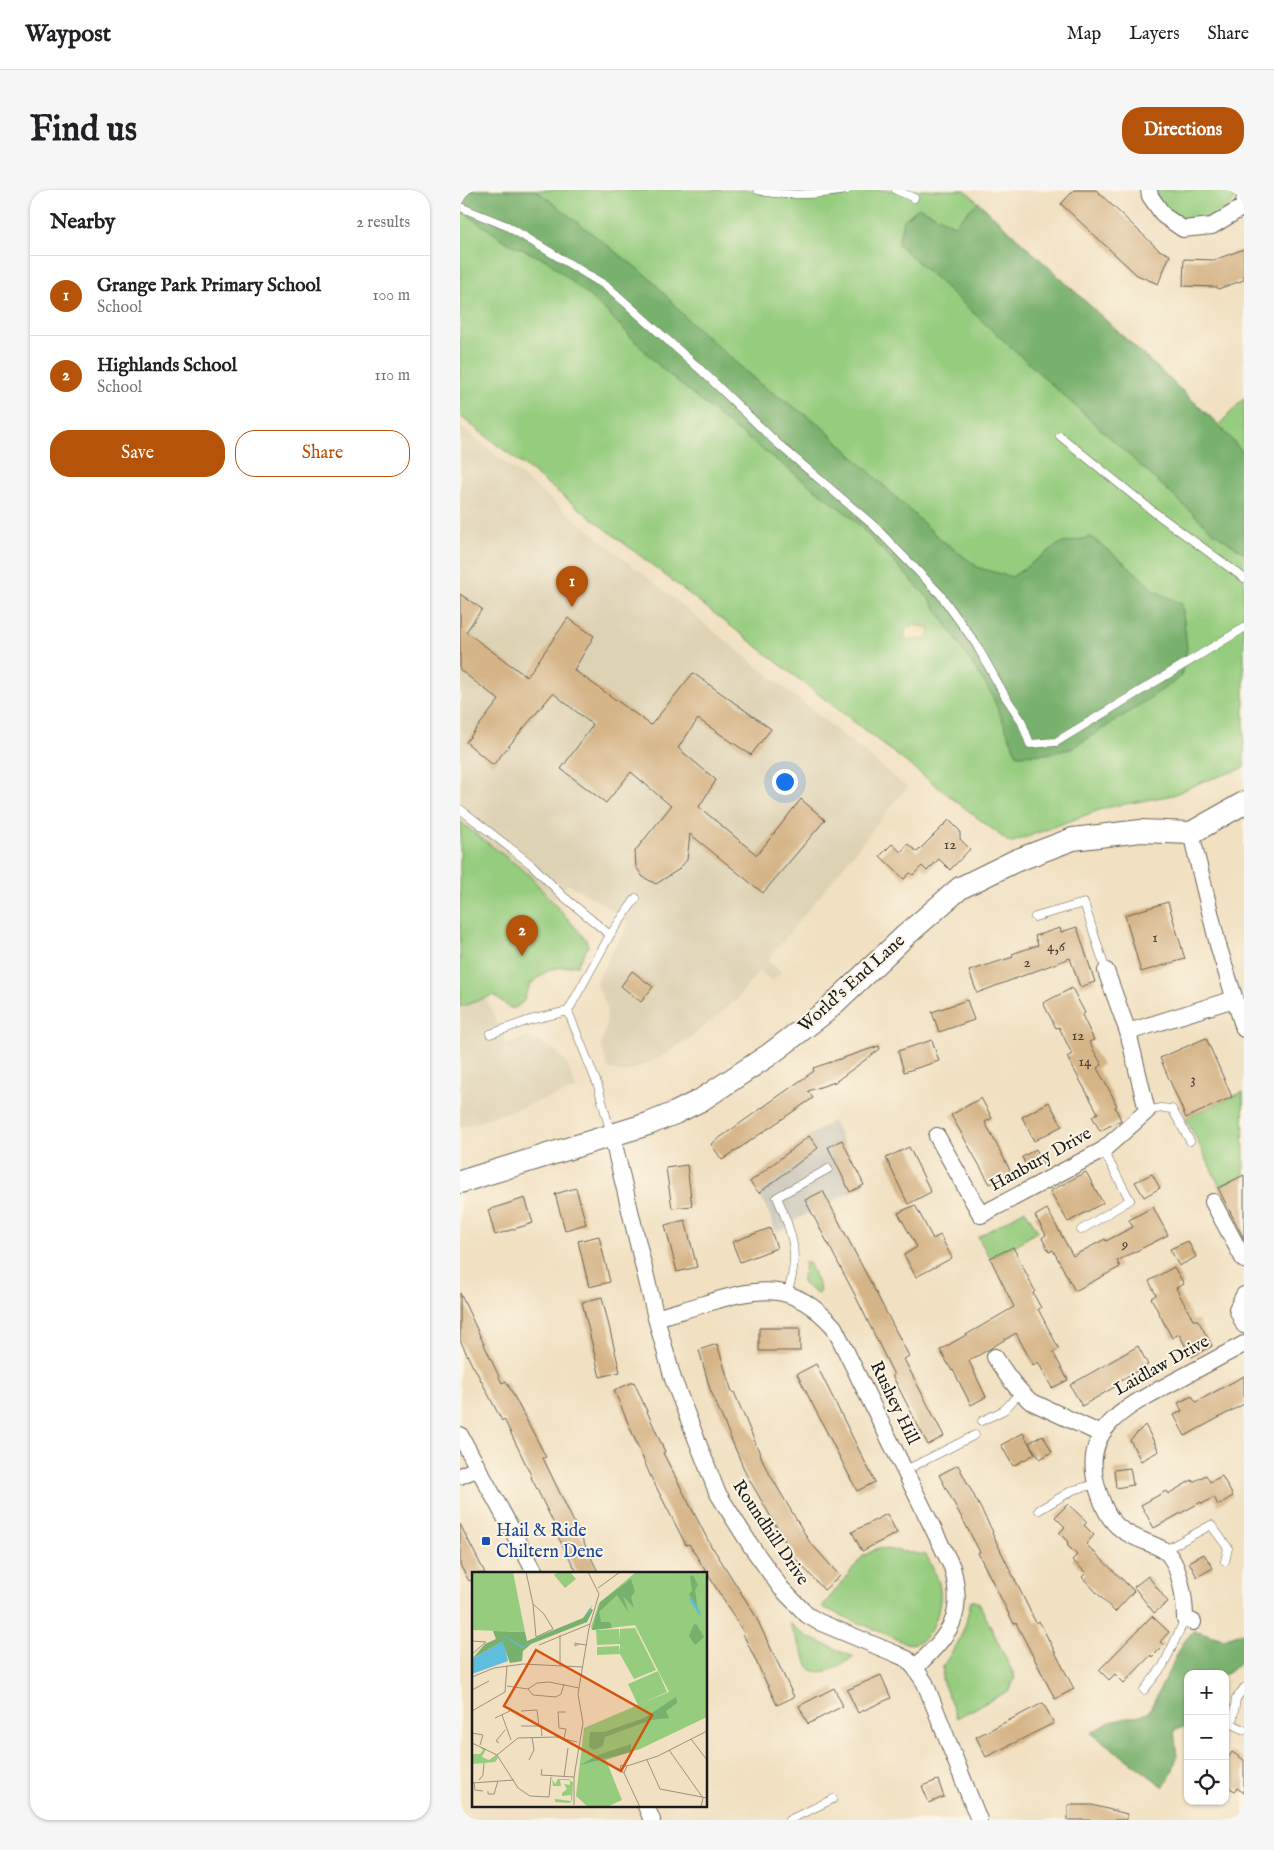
<!DOCTYPE html>
<meta charset="utf-8">
<style>
:root{--surface:#fff;--page:#f6f6f6;--text:#202124;--muted:#757577;--line:#e0e0e0;--accent:#b45309}
body{margin:0;font-family:"IM FELL English",serif;background:var(--page);color:var(--text)}
.controls{position:absolute;right:15px;bottom:15px;display:grid;overflow:hidden;border-radius:10px;box-shadow:0 1px 4px #0004}
.controls button{width:45px;height:45px;display:grid;place-items:center;padding:0;border:0;border-bottom:1px solid var(--line);background:var(--surface);color:var(--text);font:25px sans-serif}
.you{position:absolute;left:324px;top:591px;width:18px;height:18px;margin:-12px;border:4px solid #fff;border-radius:50%;background:#1a73e8;box-shadow:0 0 0 8px #1a73e833}
.badge{display:grid;place-items:center;width:32px;height:32px;border-radius:50%;background:var(--accent);color:#fff;font-size:16px;font-weight:700}
.pin{position:absolute;translate:-50% -41px;filter:drop-shadow(0 1px 2px #0008)}
.pin::after{content:'';position:absolute;top:26px;width:18px;height:15px;background:inherit;clip-path:polygon(0 0,100% 0,50% 100%)}
.list{margin:0;padding:0;list-style:none}
h2{display:flex;justify-content:space-between;align-items:center;height:65px;margin:0;padding:0 20px;font-size:21px}
h2 small{font-size:16px;font-weight:400;color:var(--muted)}
.list li{display:grid;grid-template-columns:32px 1fr auto;gap:15px;align-items:center;box-sizing:border-box;height:80px;padding:0 20px;border-top:1px solid var(--line)}
.list b{display:block;font-size:19px;white-space:nowrap}
.list p{margin:0;font-size:16px;white-space:nowrap;color:var(--muted)}
.list em{font-size:16px;font-style:normal;color:var(--muted)}
.actions{display:flex;gap:10px;padding:15px 20px}
.actions a{flex:1;padding:11px 0;border:1px solid var(--accent);border-radius:20px;text-align:center;font-size:18px;color:var(--accent)}
.actions .main{background:var(--accent);color:#fff}
.icon{flex:none;width:28px;height:28px;fill:none;stroke:currentColor;stroke-width:2;stroke-linecap:round;stroke-linejoin:round}
.map{position:relative;flex:none;width:784px;height:1630px;overflow:hidden;border-radius:20px}
header{display:flex;align-items:center;gap:30px;box-sizing:border-box;height:70px;padding:0 25px;background:var(--surface);border-bottom:1px solid var(--line)}
header strong{font-size:24px}
nav{display:flex;gap:28px;margin-inline-start:auto;font-size:18px}
.intro{display:flex;align-items:center;justify-content:space-between;box-sizing:border-box;height:120px;padding:0 30px}
h1{margin:0;font-size:35px}
.button{padding:12px 22px;border-radius:20px;background:var(--accent);color:#fff;font-size:18px;font-weight:700}
main{display:flex;gap:30px;padding:0 30px}
aside{flex:1;background:var(--surface);border-radius:20px;box-shadow:0 1px 4px #0004}
.map>svg:first-child{display:block}
.built{fill:#ded2b4}
.industrial{fill:#c8c4b8}
.green{fill:#95cc7e;stroke:#58744d}
.forest{fill:#78b06d;stroke:#4a6644}
.sand{fill:#eeda9e;stroke:#857b5d}
.building{fill:#d5b487}
.lines{fill:none;stroke-linecap:round;stroke-linejoin:round}
.lane-casing{stroke:#676156;stroke-width:9}
.street-casing{stroke:#676156;stroke-width:18}
.secondary-casing{stroke:#676156;stroke-width:24}
.lane{stroke:#fff;stroke-width:8}
.street{stroke:#fff;stroke-width:16}
.secondary{stroke:#fff;stroke-width:22}
.transit-dot{fill:#1a4fb4;stroke:#fcf5e5;stroke-width:2}
.labels{text-anchor:middle;dominant-baseline:central;stroke-width:4;stroke-linejoin:round;paint-order:stroke}
.number-label{font-size:15px;fill:#4a4237}
.street-label{font-size:18px;fill:#1c1c1c;stroke:#fcf5e5}
.transit-label{font-size:18px;fill:#164399;stroke:#fcf5e5;text-anchor:start}
.inset-river{fill:none;stroke:#5fbdde;stroke-width:2.5}
.inset-road{fill:none;stroke:#9c927f;stroke-width:1}
.view{fill:#d4530e;fill-opacity:0.15;stroke:#d4530e;stroke-width:2.5}
.inset-edge{fill:none;stroke:#1c1c1c;stroke-width:2.5}
</style>
<header>
<strong>Waypost</strong>
<nav><a>Map</a><a>Layers</a><a>Share</a></nav>
</header>
<div class="intro"><h1>Find us</h1><a class="button">Directions</a></div>
<main>
<aside>
<h2>Nearby<small>2 results</small></h2>
<ul class="list">
<li><span class="badge">1</span><div><b>Grange Park Primary School</b><p>School</p></div><em>100 m</em></li>
<li><span class="badge">2</span><div><b>Highlands School</b><p>School</p></div><em>110 m</em></li>
</ul>
<div class="actions"><a class="main">Save</a><a>Share</a></div>
</aside>
<div class="map">
<svg width="784" height="1630" viewBox="0 0 784 1630">
<rect width="100%" height="100%" fill="#fcf5e5"/>
<filter id="ink" filterUnits="userSpaceOnUse"><feTurbulence type="fractalNoise" baseFrequency=".02" numOctaves="2"/><feDisplacementMap in="SourceGraphic" scale="10" xChannelSelector="R" yChannelSelector="G"/><feConvolveMatrix kernelMatrix="1 2 1 2 8 2 1 2 1" color-interpolation-filters="sRGB"/></filter>
<filter id="wash" filterUnits="userSpaceOnUse"><feTurbulence type="fractalNoise" baseFrequency=".0096" numOctaves="4" result="noise"/><feDisplacementMap in="SourceGraphic" scale="20" xChannelSelector="R" yChannelSelector="G"/><feGaussianBlur stdDeviation="1.12" result="paint"/><feColorMatrix in="noise" values="0 0 0 0 0 0 0 0 0 0 0 0 0 0 0 0 0 1.4 0 .05"/><feComposite in="paint" operator="in"/></filter>
<g filter="url(#wash)">
<rect width="100%" height="100%" fill="#f1e0c1"/>
<path class="built" d="M0,236L447,597L308,770L321,782L312,791L299,781L277,809L236,844L199,868L165,883L148,879L141,854L146,836L147,817L136,793L158,751L169,734L151,719L108,694L95,709L96,713L128,749L129,757L118,776L90,781L74,793L68,801L65,811L59,818L53,820L34,806L27,809L46,854L69,847L95,860L107,873L116,899L0,938Z"/>
<path class="industrial" d="M373,931L404,995L339,1028L324,1039L315,1042L309,1023L299,1003L290,992L349,946Z"/>
<path class="green" d="M0,0H505L759,235L784,208V578L742,592L713,605L645,618L550,653L0,226Z
M693,0H778C772,25 749,29 728,32L701,15Z
M0,632L67,683L126,750L128,756L117,775L90,779L84,783L70,794L63,812L54,818H50L34,805L0,817Z
M783,902L784,985L760,997L726,928Z
M565,1020L578,1041L553,1057L530,1068L518,1047Z
M345,1072L350,1074L360,1099V1103L357,1104L342,1093Z
M418,1358L466,1365C471,1375 478,1386 480,1398C483,1416 471,1460 446,1453L362,1417L403,1366Z
M511,1410L519,1413L555,1487L550,1500L497,1528L482,1490L483,1476L498,1453L506,1433Z
M329,1433L346,1446L394,1467C381,1474 365,1488 350,1479Z"/>
<path class="forest" d="M0,0H76L192,90L225,127L300,194L359,234L479,348L519,378L552,387L599,354L631,347L665,373L695,401L722,414L727,458L721,487L672,520L611,559L586,564L557,565L531,503L471,411L390,326L265,231L199,176L144,119L88,71L48,53L0,20Z
M518,12L759,235L784,264V363L752,341L438,54L443,31L459,17L494,35Z
M734,1440L763,1449L784,1442V1470L765,1485V1484H728V1536L714,1540L717,1566L712,1583L704,1597L631,1543L650,1532L688,1523L723,1453Z"/>
<path class="sand" d="M453,435L469,438L470,443L464,449L447,450C442,442 445,439 453,435Z"/>
<g id="blocks">
<path class="building" d="M614,0H636L699,60L710,65L698,94L677,85L601,14Z
M784,59V90L758,99L757,97L723,96L724,69L754,70Z
M0,404L22,419L6,442L67,487L108,428L134,446L114,480L191,535L233,483L311,539L291,565L238,529L218,558L256,590L239,617L297,665L341,609L365,630L303,703L230,644L227,670L218,680L196,694L183,687L176,677L175,661L211,616L171,582L146,613L101,579L133,535L93,503L33,575L6,552L39,510L0,480Z
M489,630L500,641V649L510,659L490,680L479,669L467,681L462,676L453,685L450,683L444,689L420,666L432,654L441,662L448,654L457,662Z
M708,712L725,769L681,782L665,725Z
M617,737L635,792L620,797L610,768L517,803L509,781L553,767L552,764L578,755L575,746L600,738L601,742Z
M172,781L193,797L181,812L161,796Z
M612,798L625,823L622,825L634,850L629,852L642,875L637,878L651,903L657,916L655,917L661,930L640,941L632,926L638,923L607,867L612,864L599,837L596,838L583,813Z
M507,810L514,830L479,842L472,822Z
M746,848L772,907L726,928L700,868Z
M472,850L479,871L444,882L438,861Z
M419,856L420,859L375,892L348,901L353,908L262,970L251,954L354,881L353,878Z
M521,908L532,928L525,932L552,984L530,994L491,925Z
M589,912L602,936L574,951L562,927Z
M349,946L358,958L299,1003L290,992Z
M382,950L404,995L390,1002L368,957Z
M449,957L471,1002L448,1014L426,968Z
M576,959L583,974L569,981L562,967Z
M227,975L232,1016L212,1018L206,978Z
M626,982L643,1013L608,1032L590,1001Z
M692,984L700,998L684,1007L675,992Z
M784,985V1049L758,998Z
M116,998L126,1034L105,1040L95,1004Z
M363,1001L449,1166L444,1169L484,1246L468,1255L432,1185H434L394,1103L345,1010Z
M65,1008L73,1033L35,1045L28,1020Z
M455,1015L473,1049L480,1045L492,1068L456,1087L444,1065L457,1057L438,1023Z
M693,1017L708,1045L657,1071L660,1077L615,1101L593,1060L589,1062L582,1048L586,1045L575,1026L587,1019L613,1066L645,1049L646,1051L673,1037L669,1030Z
M225,1030L237,1077L217,1082L205,1035Z
M310,1038L317,1058L280,1072L272,1052Z
M139,1046L150,1092L129,1097L118,1051Z
M728,1051L736,1067L719,1076L710,1059Z
M553,1057L575,1101L573,1103L581,1118L578,1119L599,1159L593,1162L608,1190L592,1198L578,1172L573,1175L556,1143L509,1171L526,1207L511,1215L493,1180L492,1181L480,1160L554,1117L530,1068Z
M714,1077L724,1094L716,1098L733,1130H738L752,1156L731,1167L719,1144L712,1148L691,1108L696,1105L689,1091Z
M0,1103L42,1193L46,1191L86,1267L83,1268L139,1384H118L97,1345L99,1344L71,1287H72L44,1229L42,1231L14,1177H13L0,1150Z
M142,1107L160,1182L140,1187L122,1112Z
M299,1138H340V1161H299Z
M257,1154L272,1202H274L306,1278L349,1351L380,1386L364,1400L334,1367L286,1284L250,1199L239,1160Z
M678,1156L688,1175L657,1192L658,1195L622,1216L610,1195Z
M356,1174L415,1292L397,1301L337,1184Z
M784,1186V1214L725,1246L714,1225L722,1221L718,1213L732,1206L736,1212Z
M174,1192L205,1262L203,1263L252,1358H253L295,1425L334,1507L317,1515L283,1444L284,1443L229,1354L226,1355L190,1285L154,1200Z
M685,1235L699,1261L681,1271L670,1250Z
M563,1243L575,1264L553,1276L541,1255Z
M583,1245L592,1262L580,1269L569,1253Z
M498,1275L533,1342L532,1343L576,1433L579,1431L614,1499L595,1509L556,1433L554,1434L518,1363L520,1362L479,1285Z
M670,1278L673,1295L656,1298L654,1280Z
M746,1285L750,1292L762,1286L773,1306L758,1315L754,1307L742,1314L741,1312L694,1338L681,1315L706,1301L708,1304L732,1290L733,1292Z
M608,1314L627,1332L624,1335L634,1345L626,1354L674,1401L655,1422L622,1387L626,1383L612,1370L617,1365L607,1355L608,1352L599,1343L605,1337L595,1327Z
M427,1324L437,1343L402,1361L392,1342Z
M0,1334L25,1383L14,1384V1389L9,1391L0,1375Z
M744,1364L753,1378L737,1387L729,1372Z
M688,1386L708,1412L694,1423L674,1397Z
M692,1426L709,1442L700,1452L704,1455L692,1467L691,1465L664,1493L655,1484L649,1490L639,1480Z
M421,1485L431,1508L398,1523L387,1500Z
M374,1498L383,1516L348,1534L339,1516Z
M583,1513L594,1533L526,1567L516,1547Z
M772,1562L784,1570V1603L777,1598L775,1601L765,1595V1572Z
M478,1590L484,1607L469,1613L462,1596Z
M608,1615H632L667,1624V1630H608Z"/>
</g>
</g>
<g filter="url(#ink)">
<use href="#blocks" fill-opacity="0" stroke="#676156" stroke-width="1"/>
<g class="lines">
<g class="lane-casing">
<path id="lane" d="M298,0C320,7 364,4 387,0
M436,0L454,8
M0,17L47,36L148,97L241,180L317,253L413,335L480,404L516,454L545,506L561,530L570,554L596,552L784,438
M600,246L694,322L784,388
M0,619L72,675L103,706L150,745L108,821
M575,727L624,713L646,781
M150,745L176,708
M30,844L70,830L108,821L138,896L151,944
M687,921L701,918L712,919L730,951
M621,1040L670,1010L643,960
M327,1103C341,1066 332,1042 317,1007L368,979
M522,1231L544,1220L560,1203
M444,1281L515,1245
M579,1320L613,1300L636,1294
M705,1360L751,1335L768,1358L765,1371
M684,1500L703,1476L725,1429
M772,1534L776,1509L784,1498
M765,1536L772,1534L784,1540
M329,1630L373,1609"/>
</g>
<g class="street-casing">
<path id="street" d="M689,0L690,6L704,26L723,39L752,36L783,17L784,11
M731,643L758,755L784,839
M646,781L668,842
M152,946L196,1128L213,1189L257,1302L291,1356L321,1398L347,1425L359,1432L436,1464L447,1469L455,1478L465,1493L519,1630
M477,946L521,1025L643,960L687,921L668,842L774,809
M753,1012L784,1070
M784,1105L777,1119L784,1135
M196,1128C212,1123 228,1119 244,1114C299,1097 332,1090 374,1137L492,1377C506,1428 489,1444 455,1478
M535,1167C545,1183 555,1198 570,1211L641,1244
M0,1245L76,1384
M0,1286L18,1278
M733,1432L725,1429C725,1411 720,1369 702,1359C689,1352 672,1348 661,1339C647,1329 642,1312 637,1297C619,1235 673,1214 717,1190C739,1178 762,1166 784,1154
M186,1616L192,1630"/>
</g>
<g class="secondary-casing">
<path id="secondary" d="M0,992L188,934L215,923L241,910L309,865L365,822L445,746L500,698L555,671L613,649L681,641L731,643L784,613"/>
</g>
<use href="#lane" class="lane"/>
<use href="#street" class="street"/>
<use href="#secondary" class="secondary"/>
</g>
</g>
<rect class="transit-dot" x="21" y="1346" width="10" height="10" rx="2.5"/>
<g class="labels">
<g class="number-label">
<text x="490" y="654">12</text>
<text x="695" y="747">1</text>
<text x="596" y="756">4,6</text>
<text x="567" y="772">2</text>
<text x="618" y="845">12</text>
<text x="625" y="871">14</text>
<text x="733" y="889">3</text>
<text x="665" y="1054">9</text>
</g>
<g class="street-label">
<text transform="translate(392 794) rotate(-42)">World's End Lane</text>
<text transform="translate(581 970) rotate(-29)">Hanbury Drive</text>
<text transform="translate(702 1176) rotate(-29)">Laidlaw Drive</text>
<text transform="translate(434 1213) rotate(64)">Rushey Hill</text>
<text transform="translate(310 1343) rotate(56)">Roundhill Drive</text>
</g>
<g class="transit-label">
<text x="36" y="1341">Hail &amp; Ride<tspan x="36" dy="21">Chiltern Dene</tspan></text>
</g>
</g>
<g transform="translate(12 1382)">
<rect width="235" height="235" fill="#f1e0c1"/>
<path d="M0,0H41L53,60L0,58ZM86,0H98L104,7L93,16L82,3ZM164,0H235V145L168,177L134,188L150,228L135,235H116L104,224L112,156L166,133L156,112L186,99L195,120L168,132L197,120L163,53L120,58L119,55L127,31ZM163,56L184,98L162,107L148,82L125,83V75L147,74L148,81V72L125,73L124,58L147,57L148,68V57ZM8,174L14,177L10,185L17,188L24,183L26,186L23,190L0,192V182H8L11,178ZM80,207L83,212L86,207H97L101,211L100,228L98,231L83,230V227L99,229V223L90,224V221L95,217L92,212L98,213V208H88L89,214H81Z" fill="#95cc7e"/>
<path d="M221,3L226,13L223,18L226,38L217,22L220,19L218,5ZM159,7L163,20L159,25L162,36L151,24L157,41L145,23L127,40L129,50H138L140,56L120,58L128,30ZM118,36L121,38L115,50L59,72L51,79L50,89L38,91L30,70L0,87L13,72L24,67L21,59L53,60L55,69L111,46ZM222,52L225,53L232,65L223,73L217,64ZM204,125L205,131L194,139L197,146L179,148L133,165L131,174L122,178L117,175L118,160H132L172,146ZM159,172V180L108,193L126,183Z" fill="#78b06d"/>
<path d="M121,32L118,39L112,47L57,74L50,76L33,65L31,70L36,89L0,102V87L30,70L33,64L51,75L57,74L112,47Z" fill="#5fbdde"/>
<path class="inset-river" d="M218,26L228,42"/>
<path class="inset-road" d="M54,0L61,32M126,16L148,0M61,32L72,42L81,57L64,65ZM88,63V94M0,69L14,70L0,82M107,72L103,74V71L107,72L115,73M67,73L118,52M0,105L22,96L51,92L111,95M35,114L56,117L65,111L77,110L107,116M56,117L61,123L84,125L89,122L92,112M0,118L17,109M0,139L33,120L35,94M49,139L65,138L67,154M30,143L39,168M23,146L38,139M49,154H69L70,164M0,161L11,163L8,173M92,166L94,157L87,156L86,140H94M219,167L235,188M0,171L25,183L46,216L58,224L77,225L79,205M27,171L24,169L33,158M197,178L231,226L229,235M25,183L46,166L84,165L105,170M57,188L62,178L60,165M175,188L188,217L235,226M155,194L149,193L148,198L152,201L168,235M70,197L69,203L102,205M152,201L155,194L186,184L235,159M92,205L96,176M7,208L11,203L12,191M2,210L3,218L11,219M0,211L42,208M16,219V222H22L26,209M102,233V205L111,151L106,122L117,56L127,22L116,0"/>
<path class="view" d="M64,78L180,143L149,199L32,134Z"/>
<rect width="235" height="235" class="inset-edge"/>
</g>
</svg>
<div class="controls">
<button>+</button>
<button>−</button>
<button><svg class="icon" aria-label="locate" viewBox="0 0 24 24"><circle cx="12" cy="12" r="6"/><path d="M12 2v4M12 18v4M2 12h4M18 12h4"/></svg></button>
</div>
<div class="you"></div>
<div class="pin badge" style="left:112px;top:417px">1</div>
<div class="pin badge" style="left:62px;top:766px">2</div>
</div>
</main>
